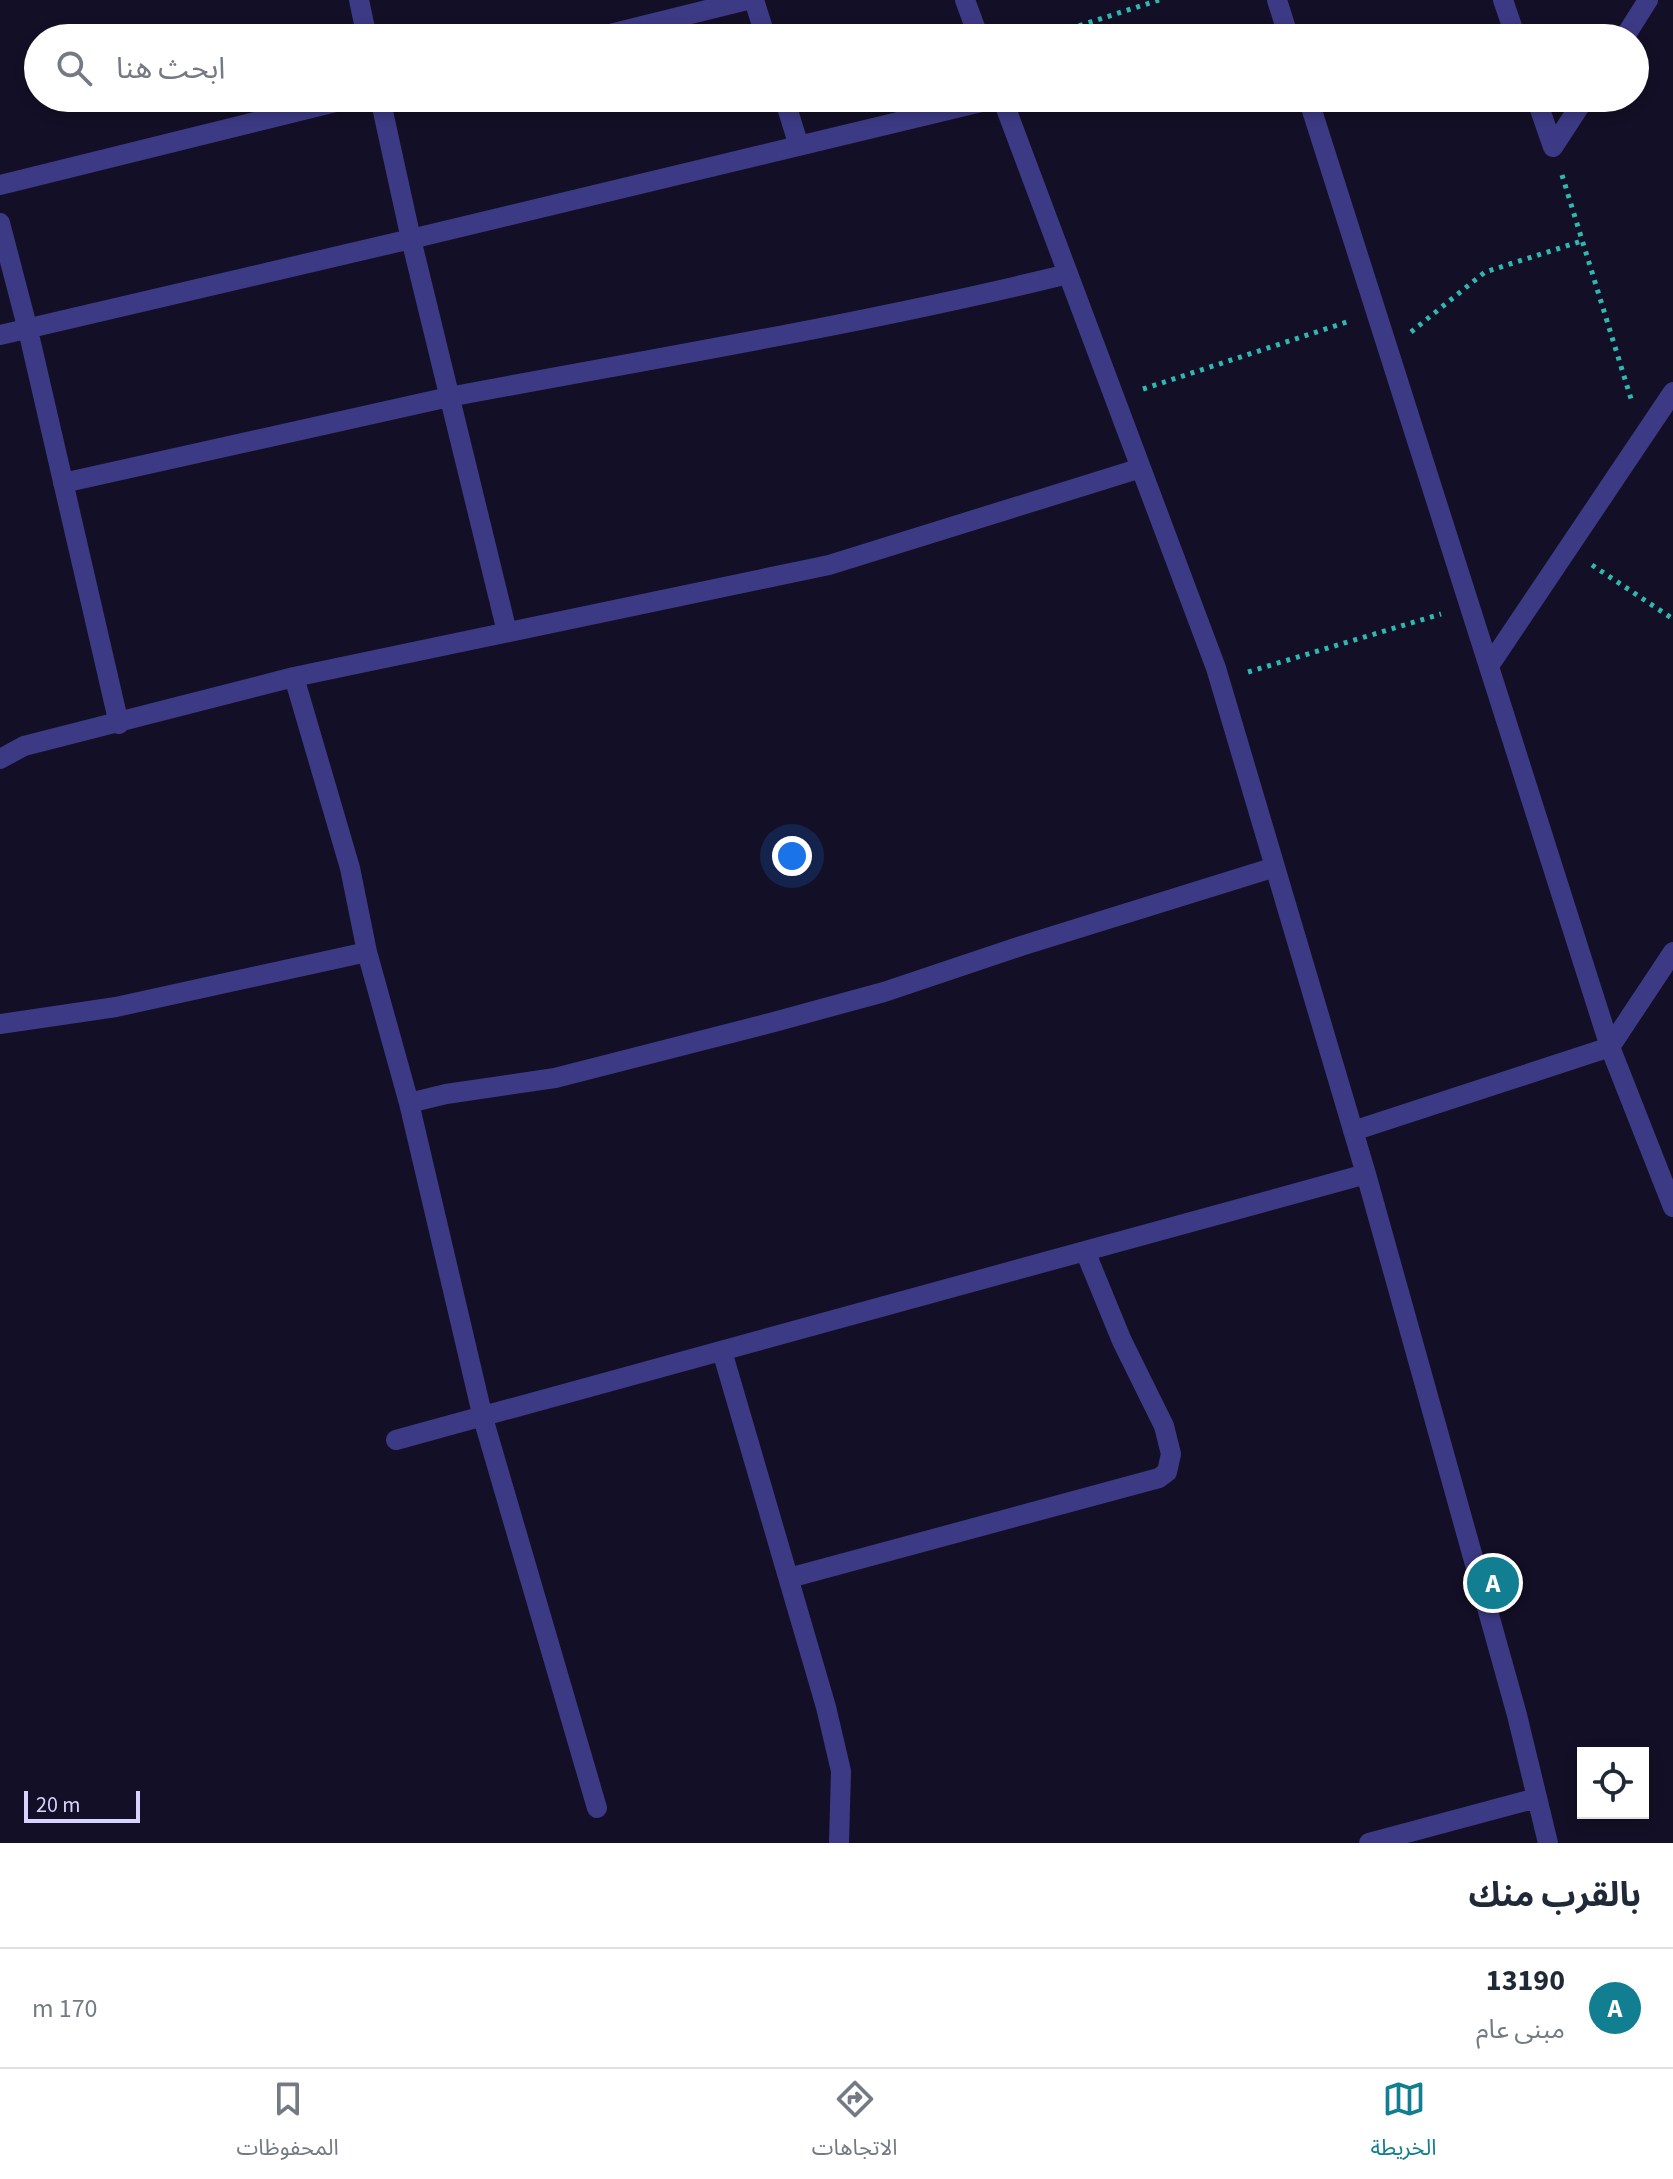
<!DOCTYPE html>
<html lang="ar">
<meta charset="utf-8">
<style>
:root{--surface:#fff;--page:#f6f6f7;--text:#1f2937;--muted:#747a83;--line:#e0e1e3;--accent:#117e91}
body{margin:0;font-family:"Source Sans 3","Noto Sans Arabic",sans-serif;background:var(--page);color:var(--text);direction:rtl}
.controls{position:absolute;right:24px;bottom:24px;display:grid;overflow:hidden;border-radius:0px;box-shadow:0 4px 12px #0003}
.controls button{width:72px;height:72px;display:grid;place-items:center;padding:0;border:0;border-bottom:2px solid var(--line);background:var(--surface);color:var(--text);font:40px sans-serif}
.scale{position:absolute;left:24px;bottom:20px;width:116px;box-sizing:border-box;padding-left:8px;border:4px solid #d9d4ff;border-top:0;font-size:22px;line-height:28px;white-space:nowrap;color:#d9d4ff;-webkit-text-stroke:6px #130f26;paint-order:stroke}
.you{position:absolute;left:792px;top:856px;width:28px;height:28px;margin:-20px;border:6px solid #fff;border-radius:50%;background:#1a73e8;box-shadow:0 0 0 12px #1a73e833}
.badge{display:grid;place-items:center;width:52px;height:52px;border-radius:50%;background:var(--accent);color:#fff;font-size:26px;font-weight:700}
.pin{position:absolute;translate:-50% -50%;border:4px solid #fff;box-shadow:0 2px 8px #0006}
.list{margin:0;padding:0;list-style:none}
h2{display:flex;justify-content:space-between;align-items:center;height:104px;margin:0;padding:0 32px;font-size:34px}
h2 small{font-size:26px;font-weight:400;color:var(--muted)}
.list li{display:grid;grid-template-columns:52px 1fr auto;gap:24px;align-items:center;box-sizing:border-box;height:120px;padding:0 32px;border-top:2px solid var(--line)}
.list b{display:block;font-size:30px;white-space:nowrap}
.list p{margin:0;font-size:26px;white-space:nowrap;color:var(--muted)}
.list em{font-size:26px;font-style:normal;color:var(--muted)}
.icon{flex:none;width:44px;height:44px;fill:none;stroke:currentColor;stroke-width:2;stroke-linecap:round;stroke-linejoin:round}
.map{position:relative;flex:none;width:1673px;height:1843px;overflow:hidden;direction:ltr}
.search{position:absolute;background:var(--surface);box-shadow:0 4px 12px #0003;left:24px;right:24px;top:24px;height:88px;display:flex;align-items:center;gap:20px;box-sizing:border-box;padding:0 28px;border-radius:44px;color:var(--muted);font-size:30px}
.sheet{height:224px;background:var(--surface)}
nav{display:flex;justify-content:space-around;align-items:center;box-sizing:border-box;height:112px;border-top:2px solid var(--line);background:var(--surface);font-size:22px;color:var(--muted)}
nav a{display:grid;justify-items:center;gap:4px}
nav .on{color:var(--accent)}
.map>svg:first-child{display:block}
.lines{fill:none;stroke-linecap:round;stroke-linejoin:round}
.path{stroke:#2fb8b0;stroke-width:5;stroke-dasharray:4 6;stroke-linecap:butt}
.service{stroke:#3d3a85;stroke-width:20}
.minor{stroke:#3d3a85;stroke-width:20}
</style>
<div class="map">
<svg width="1673" height="1843" viewBox="0 0 1673 1843">
<rect width="100%" height="100%" fill="#130f26"/>
<g class="lines">
<path class="path" d="M1041,38L1159,0
M1562,175L1632,402
M1411,332L1485,272L1582,241
M1143,389L1350,321
M1592,565L1673,619
M1248,672L1441,614"/>
<path class="service" d="M449,397C656,358 864,324 1068,274"/>
<path class="minor" d="M359,0L367,38
M754,0L766,38
M965,0L979,38
M1277,0L1289,38
M1503,0L1516,38
M594,38L747,0
M1624,38L1648,0
M380,98L411,239L507,632
M784,98L799,146
M1002,98L1216,668L1366,1174L1517,1715L1548,1843
M1308,98L1610,1047L1673,1207
M1536,98L1553,147L1585,98
M0,185L352,98
M0,223L28,330L119,724
M0,335L411,239L998,98
M63,483L449,397
M1489,666L1673,392
M294,677L350,868L367,952L409,1103L483,1418L597,1808
M0,759L24,746L294,677L829,565L1141,468
M0,1024L116,1007L367,952
M409,1103L446,1094L555,1078L774,1022L884,992L1021,946L1275,867
M1353,1131L1610,1047L1673,952
M722,1351L826,1707L841,1771L839,1843
M396,1440L1366,1174
M789,1578L1159,1478L1167,1472L1171,1454L1164,1426L1122,1341L1085,1251
M1369,1843L1537,1798"/>
</g>
</svg>
<div class="controls">
<button><svg class="icon" aria-label="locate" viewBox="0 0 24 24"><circle cx="12" cy="12" r="6"/><path d="M12 2v4M12 18v4M2 12h4M18 12h4"/></svg></button>
</div>
<div class="scale">20 m</div>
<div class="you"></div>
<div class="pin badge" style="left:1493px;top:1583px">A</div>
<div class="search"><svg class="icon" aria-label="search" viewBox="0 0 24 24"><circle cx="10" cy="10" r="6"/><path d="M15 15l6 6"/></svg>ابحث هنا</div>
</div>
<section class="sheet">
<h2>بالقرب منك<small></small></h2>
<ul class="list">
<li><span class="badge">A</span><div><b>13190</b><p>مبنى عام</p></div><em>170 m</em></li>
</ul>
</section>
<nav>
<a class="on"><svg class="icon" aria-label="map" viewBox="0 0 24 24"><path d="M3 6l6-2 6 2 6-2v14l-6 2-6-2-6 2zM9 4v14M15 6v14"/></svg>الخريطة</a>
<a><svg class="icon" aria-label="directions" viewBox="0 0 24 24"><path d="M12 3l9 9-9 9-9-9zM9 14v-3h6M13 9l2 2-2 2"/></svg>الاتجاهات</a>
<a><svg class="icon" aria-label="saved" viewBox="0 0 24 24"><path d="M7 4h10v16l-5-4-5 4z"/></svg>المحفوظات</a>
</nav>
